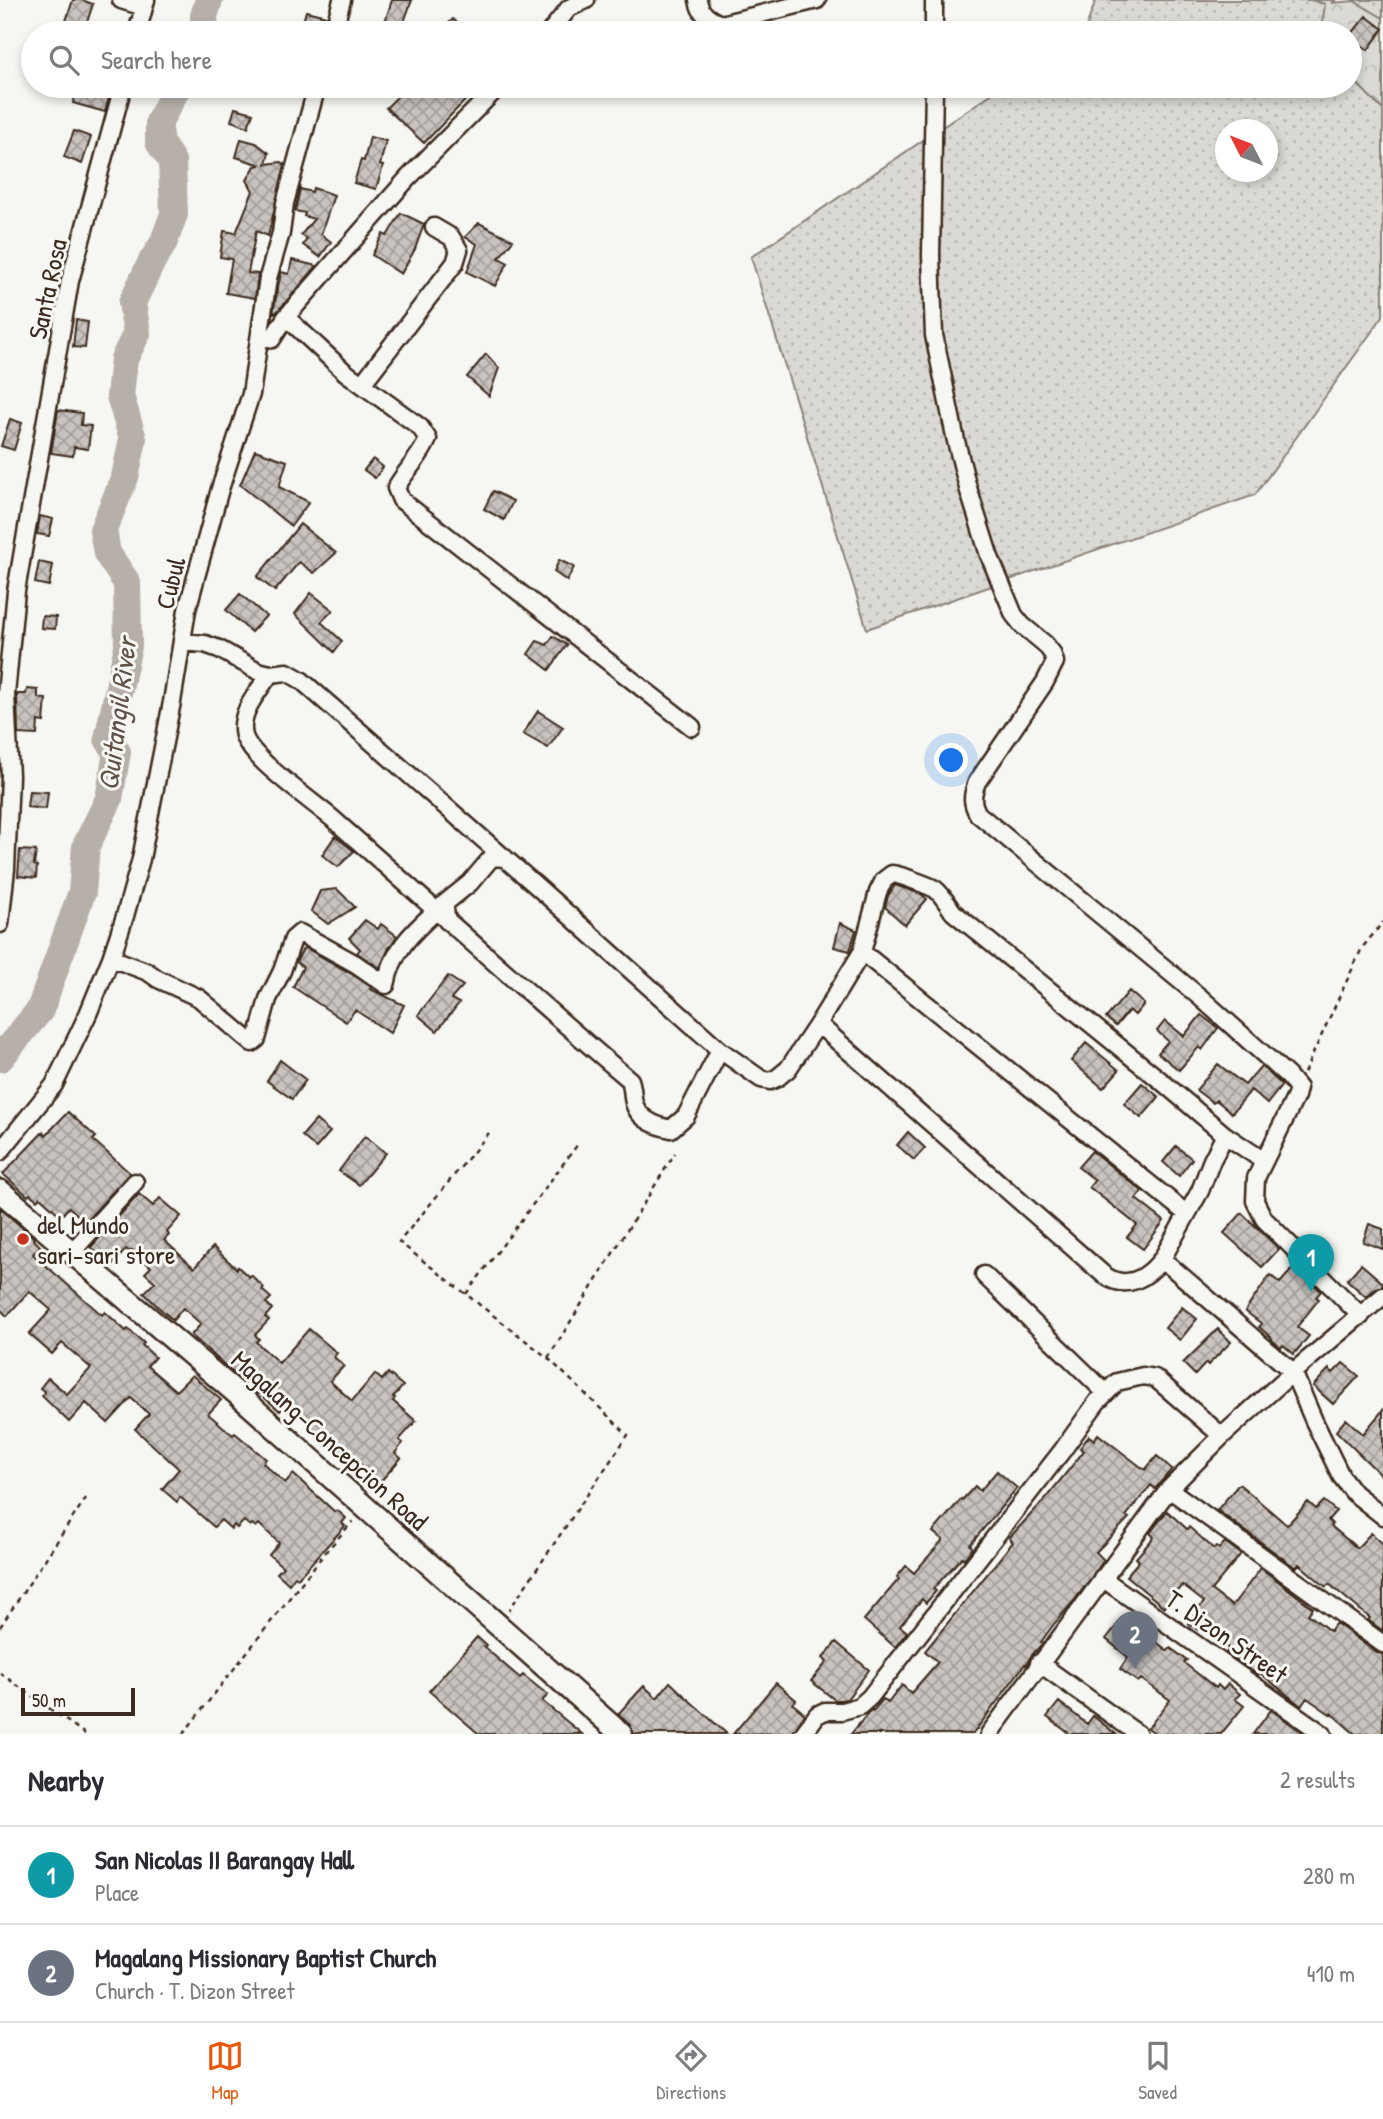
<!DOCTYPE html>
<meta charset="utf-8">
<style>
:root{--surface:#fff;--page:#f2f2f3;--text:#2b2b33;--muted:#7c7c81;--line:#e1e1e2;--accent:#ea580c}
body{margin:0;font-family:"Patrick Hand",sans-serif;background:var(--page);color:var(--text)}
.compass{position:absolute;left:1215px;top:119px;width:63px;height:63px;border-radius:50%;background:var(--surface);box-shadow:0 4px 10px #0003;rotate:312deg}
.scale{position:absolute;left:21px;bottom:18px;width:114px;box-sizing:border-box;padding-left:7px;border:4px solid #3b2a1e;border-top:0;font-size:19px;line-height:24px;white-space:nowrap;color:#3b2a1e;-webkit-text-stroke:5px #f6f6f2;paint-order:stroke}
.you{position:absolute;left:952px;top:761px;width:24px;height:24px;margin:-18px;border:5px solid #fff;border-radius:50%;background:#1a73e8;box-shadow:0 0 0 10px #1a73e833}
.badge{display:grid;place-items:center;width:46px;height:46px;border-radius:50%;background:var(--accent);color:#fff;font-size:23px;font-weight:700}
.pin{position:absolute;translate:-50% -58px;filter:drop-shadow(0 2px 4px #0008)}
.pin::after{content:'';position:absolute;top:37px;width:24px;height:21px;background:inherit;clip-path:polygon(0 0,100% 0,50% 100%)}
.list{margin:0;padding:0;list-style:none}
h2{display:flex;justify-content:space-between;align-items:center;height:91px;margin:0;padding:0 28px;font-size:30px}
h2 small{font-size:23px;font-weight:400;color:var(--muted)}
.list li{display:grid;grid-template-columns:46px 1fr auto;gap:21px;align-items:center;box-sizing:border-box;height:98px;padding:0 28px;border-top:2px solid var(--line)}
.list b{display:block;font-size:26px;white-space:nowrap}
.list p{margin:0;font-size:23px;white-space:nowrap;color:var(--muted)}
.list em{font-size:23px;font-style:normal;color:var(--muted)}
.icon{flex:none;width:38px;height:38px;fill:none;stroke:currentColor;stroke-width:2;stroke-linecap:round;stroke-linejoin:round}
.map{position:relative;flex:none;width:1383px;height:1734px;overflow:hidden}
.search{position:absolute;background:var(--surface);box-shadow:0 4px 10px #0003;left:21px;right:21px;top:21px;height:77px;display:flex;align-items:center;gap:18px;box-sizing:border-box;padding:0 24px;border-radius:38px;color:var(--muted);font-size:26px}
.sheet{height:287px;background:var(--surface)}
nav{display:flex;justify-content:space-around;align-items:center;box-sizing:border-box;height:98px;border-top:2px solid var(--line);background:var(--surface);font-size:19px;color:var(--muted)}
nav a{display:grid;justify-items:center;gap:4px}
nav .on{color:var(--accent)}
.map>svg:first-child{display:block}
.grass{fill:url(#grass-dots);stroke:#8a8278;stroke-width:2;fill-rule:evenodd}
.forest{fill:url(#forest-crowns);stroke:#8a8278;stroke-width:2}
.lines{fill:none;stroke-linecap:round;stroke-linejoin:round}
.river{stroke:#b6b0a9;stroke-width:28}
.building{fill:url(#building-cross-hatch);stroke:#3b2a1e;stroke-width:2}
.minor-casing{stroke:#3b2a1e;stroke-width:21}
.major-casing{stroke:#3b2a1e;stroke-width:26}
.path{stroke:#3b2a1e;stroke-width:2.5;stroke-dasharray:5 5;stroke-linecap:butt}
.minor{stroke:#f6f6f2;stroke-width:16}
.major{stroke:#f6f6f2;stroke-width:21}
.poi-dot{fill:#c8321e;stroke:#f6f6f2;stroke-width:2.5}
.labels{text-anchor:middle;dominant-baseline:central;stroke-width:6;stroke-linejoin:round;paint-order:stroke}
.street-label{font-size:26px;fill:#3b2a1e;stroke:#f6f6f2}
.poi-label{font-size:26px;fill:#3b2a1e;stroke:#f6f6f2;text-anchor:start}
.water-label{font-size:28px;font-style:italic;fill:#605248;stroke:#f6f6f2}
</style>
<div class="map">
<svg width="1383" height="1734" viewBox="0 0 1383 1734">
<defs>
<pattern id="grass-dots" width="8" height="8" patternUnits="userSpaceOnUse" patternTransform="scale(1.75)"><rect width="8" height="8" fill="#dad9d3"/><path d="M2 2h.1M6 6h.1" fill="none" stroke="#bcbab5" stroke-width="1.8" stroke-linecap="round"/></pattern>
<pattern id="forest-crowns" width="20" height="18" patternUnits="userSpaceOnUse" patternTransform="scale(1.75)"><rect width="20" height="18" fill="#dad9d3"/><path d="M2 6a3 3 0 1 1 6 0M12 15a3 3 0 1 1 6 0" fill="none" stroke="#bcbab5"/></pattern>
<pattern id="building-cross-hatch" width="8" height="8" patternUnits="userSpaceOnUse" patternTransform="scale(1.75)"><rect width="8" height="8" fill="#c8c3be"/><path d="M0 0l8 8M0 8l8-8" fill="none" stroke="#a49f9a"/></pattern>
</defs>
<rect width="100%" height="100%" fill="#f6f6f2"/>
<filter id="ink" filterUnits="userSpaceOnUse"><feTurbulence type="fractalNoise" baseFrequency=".0143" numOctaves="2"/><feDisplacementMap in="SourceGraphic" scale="14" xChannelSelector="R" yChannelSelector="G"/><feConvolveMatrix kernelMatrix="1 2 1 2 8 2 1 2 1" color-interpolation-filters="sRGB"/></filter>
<g filter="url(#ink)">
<path class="grass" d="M1096,0H1311L1326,4L1320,33H1080L1085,30Z
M1353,0H1383V18L1354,1Z
M1350,76L1383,110V316L1255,495L867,629L751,257L1003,86H1350ZM1226,130H1268V172H1226Z"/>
<path class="forest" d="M1312,0H1337L1331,3L1354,1L1383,18V110L1350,76V33H1321L1325,4Z"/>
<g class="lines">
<path class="river" d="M205,33L204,16L209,0
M0,1058L40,1010L82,892L86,846L109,799L117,752L108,739L128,646L127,583L107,553L103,530L125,477L133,439L120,396L124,359L137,333L132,303L152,261L163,244L174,214L172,161L159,142V122L178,86"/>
</g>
<path class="building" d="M73,0H82L93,4L84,31L65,24Z
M392,0H412L401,30L384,25Z
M306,11L326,16L321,33L301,29Z
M1366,16L1383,29L1368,50L1350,36Z
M453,19L468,33H438Z
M79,86H87L110,94L105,112L73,103Z
M393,86H479L424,143L386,108L401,93Z
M235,108L253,113L248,127L231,121Z
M74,131L91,137L82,164L64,157Z
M370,137L386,141L380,165L383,166L376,189L354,183L361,160L364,161Z
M241,139L256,143L269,153L266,164L281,162L285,165L268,236L256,231L248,273L258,274L255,298L226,293L232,259L220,257L224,231L236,233L253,191L247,180L255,166L261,165L236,157Z
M313,188L334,195L321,234L331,242L320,257L303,245L307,239L301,235L314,219L304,216L305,213L295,211L300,189L312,192Z
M401,213L424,224L415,249L401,274L372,255L383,234L387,236Z
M479,223L513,240L499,258L508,263L495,286L467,272L477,244L465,237Z
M292,260L317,266L277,312L273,313L281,272L289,274Z
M76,320L88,322L85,348L73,347Z
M486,354L499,368L489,396L467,377Z
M58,410L82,413L81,425L91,426L88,449L74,447L73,456L51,453Z
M10,419L22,423L14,450L1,446Z
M255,450L287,461L279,487L309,502L291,526L240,485Z
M373,459L383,467L375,478L364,470Z
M493,491L513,501L504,520L484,509Z
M40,516L53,519L49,536L37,534Z
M300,524L336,553L314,573L299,562L275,591L257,577Z
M559,560L574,567L567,581L554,572Z
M39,562L53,565L49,586L35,583Z
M311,593L333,610L321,622L342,641L334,652L295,614Z
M240,594L266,616L251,632L226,610Z
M42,616L56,617L55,629L41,628Z
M553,636L567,645L549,670L528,654L537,641L547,645Z
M27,689L38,690V698L46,699L44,722L38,721L37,735L18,734L17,694H26Z
M538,711L563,727L548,748L523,734Z
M29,791L48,792L46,809L27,807Z
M335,836L354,851L338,867L322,855Z
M20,850L36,851L34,865L37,866L36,878L18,876Z
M895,885L921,894L927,899L905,925L885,907L888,896Z
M337,889L355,907L328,924L311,911L320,891Z
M365,920L378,929L381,924L397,936L389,948L380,968L357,953L360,949L349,938Z
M840,923L856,930L850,951L834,947Z
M304,947L350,973L371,987L370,989L404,1005L390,1033L355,1010L346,1022L293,987L303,967L296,962Z
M448,976L463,986L451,999L459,1003L437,1031L418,1015Z
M1129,991L1144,1004L1135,1015L1129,1010L1116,1026L1106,1018Z
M1201,1015L1218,1028L1202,1050L1199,1047L1179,1070L1158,1053L1168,1041L1157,1031L1165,1021L1184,1036Z
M1086,1043L1119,1070L1103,1088L1071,1061Z
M280,1060L306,1080L292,1099L267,1081Z
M1218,1064L1245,1085L1261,1066L1282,1085L1267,1104L1251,1090L1232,1113L1216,1100L1213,1103L1196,1090Z
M1142,1083L1159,1097L1141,1118L1124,1104Z
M68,1112L96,1137L93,1140L130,1173L85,1222L69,1207L61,1216L40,1197L37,1200L30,1194L28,1196L3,1174L43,1132L46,1135Z
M316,1120L330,1132L316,1148L302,1136Z
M908,1132L925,1148L914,1160L897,1145Z
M365,1136L386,1153L359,1185L339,1171Z
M1176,1146L1192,1159L1179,1176L1163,1162Z
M1092,1151L1142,1191L1136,1199L1164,1221L1143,1249L1127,1237L1137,1225L1089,1187L1095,1180L1078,1167Z
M139,1194L153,1206L160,1198L181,1216L167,1232L169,1235L164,1240L194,1268L213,1247L237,1269L238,1267L249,1277L251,1275L264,1288L262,1290L271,1298L266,1303L272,1309L265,1317L269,1320L255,1335L259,1339L256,1342L279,1363L309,1329L337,1353L334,1357L344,1366L330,1381L352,1401L375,1374L382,1380L388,1373L403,1386L393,1397L395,1398L393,1401L416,1421L399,1440L403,1443L395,1453L401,1458L380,1482L349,1454L346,1457L286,1404L280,1411L258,1392L257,1394L191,1335L201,1324L183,1308L173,1320L158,1307L144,1293L155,1282L145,1273L151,1267L132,1250L130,1252L126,1249L110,1268L100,1259L102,1257L91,1247Z
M0,1208L34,1238L33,1239L40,1246L33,1254L35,1256L102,1315L105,1312L126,1331L128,1329L144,1343L142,1345L155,1357L147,1366L176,1391L192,1375L221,1400L208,1414L233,1435L235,1433L266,1459L263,1463L285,1483L293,1474L335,1512L337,1510L346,1518L342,1523L345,1526L298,1578L295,1576L289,1584L277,1573L283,1567L269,1555L279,1543L259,1524L256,1527L252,1524L250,1526L244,1521L237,1528L234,1525L231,1529L221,1520L214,1527L180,1497L177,1502L162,1489L179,1469L135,1429L149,1414L131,1398L108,1423L86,1403L69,1422L42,1396L45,1392L40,1388L48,1378L67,1394L91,1368L62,1343L52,1354L29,1334L51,1310L29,1291L7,1316L0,1309Z
M1242,1213L1279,1249L1262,1267L1224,1233Z
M1369,1224L1383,1229V1249L1363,1242Z
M1361,1264L1383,1283V1286L1376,1288L1366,1297L1347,1280Z
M1295,1266L1321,1291L1316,1297L1319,1299L1297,1327L1309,1336L1294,1354L1283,1345L1281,1348L1271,1339L1272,1338L1259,1327L1262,1324L1245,1311L1270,1275L1280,1283Z
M1182,1307L1197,1319L1180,1340L1165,1328Z
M1218,1329L1231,1342L1208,1365L1206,1363L1195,1375L1183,1363Z
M1343,1363L1359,1376L1333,1404L1313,1386L1329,1369L1333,1373Z
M1383,1410V1477L1336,1431L1346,1419L1363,1434Z
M1098,1434L1145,1470L1157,1456L1172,1469L1155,1489L1151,1485L1126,1516L1129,1518L1096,1552L1104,1560L1074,1601L1054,1624L1041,1642L1043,1643L1031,1656L1026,1665L1025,1664L973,1734H851L869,1712L872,1709L873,1711L883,1699L888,1703L902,1685L911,1693L938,1662L925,1651L1013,1542L1009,1538L1046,1498L1084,1451L1080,1448L1089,1436L1094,1440Z
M997,1471L1017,1488L970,1545L973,1548L964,1559L962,1557L933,1589L936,1591L926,1603L922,1599L900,1626L907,1632L895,1647L864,1620L899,1579L897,1577L906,1566L914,1573L943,1540L933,1532L961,1499L962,1500L975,1486L980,1491Z
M1239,1484L1287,1525L1308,1502L1316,1509L1324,1501L1336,1511L1328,1520L1332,1524L1331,1526L1357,1548L1371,1533L1383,1544V1631L1368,1620L1370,1618L1329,1584L1326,1587L1299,1564L1296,1568L1217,1510Z
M1167,1511L1187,1529L1189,1527L1214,1549L1216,1547L1219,1549L1225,1542L1241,1554L1211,1590L1232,1606L1261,1568L1313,1608L1308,1614L1330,1631L1336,1623L1377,1653L1383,1654V1734H1355L1331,1713L1330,1714L1307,1698L1301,1706L1260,1673L1258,1675L1226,1653L1229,1649L1200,1627L1198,1630L1188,1623L1204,1602L1182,1585L1164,1607L1126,1576L1139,1561L1136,1558L1154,1537L1150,1533Z
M1125,1615L1143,1630L1142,1631L1168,1651L1170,1648L1187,1660L1184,1663L1216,1688L1218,1685L1223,1690L1228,1684L1240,1694L1235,1699L1244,1706L1221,1734H1156L1148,1728L1170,1700L1141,1679L1138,1682L1120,1669L1128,1657L1106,1639Z
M477,1637L486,1645L484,1647L520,1678L523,1675L548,1695L542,1701L582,1734H479L429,1691Z
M836,1642L869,1670L847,1699L841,1700H835L811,1681L827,1662L823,1658Z
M670,1682L690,1701L727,1734H634L630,1725L618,1714L644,1686L657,1698Z
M776,1683L796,1700L793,1704L805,1714L793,1733L733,1734Z
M1059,1702L1087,1724L1093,1716L1116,1734H1070L1047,1717Z
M1271,1710L1305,1734H1253Z"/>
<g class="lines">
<g class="minor-casing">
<path id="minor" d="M121,0L144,7
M698,0C700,14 709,19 721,24L817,0
M934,0V33
M137,33L146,0
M333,33L342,0
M549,33L569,8L586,0
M934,86L931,256L934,335L956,441L968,488L989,555L1014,615L1022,625L1045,644L1052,653L1055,662L1045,682L977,782C972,795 971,802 978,814L1201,998L1288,1076L1298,1088L1296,1096L1256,1178L1255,1201L1264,1219L1361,1316
M286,317L408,178L499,86
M260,335L272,339L286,317L345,372L420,427L428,439C421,457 405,471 396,488L401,500L692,727
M362,384L455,263L459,250L451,237L434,227
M182,642L205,644L219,649L258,671L270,674L287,672L301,680L532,882L720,1050L761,1079L770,1081L777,1078L788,1069L818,1024
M270,674C258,692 238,713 244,736C251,759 312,801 333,819C432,906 529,995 630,1080C633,1088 632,1095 634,1103C639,1120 656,1126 671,1129L686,1116L720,1050
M447,921L444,904L470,883L492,857L505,858
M0,924L6,869L10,776L6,694L16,591L70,281L123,86
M862,952L1187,1214
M111,958L148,972L158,979L199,998L252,1043L257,1039L268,999L282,971L293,939L300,933L356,964L386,985C392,952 411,933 436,911
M0,1152L54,1085L88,1014L111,958L125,916L141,859L172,702L187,610L220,489L251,394L268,278L281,233L285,203L317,86
M1264,1161L1225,1135L1160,1080L953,912C948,905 942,894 935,889C930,886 898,874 892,874L884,880L878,892L862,952L818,1024L1104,1275C1126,1291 1147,1278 1162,1259L1293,1372L1314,1421L1341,1476L1354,1493L1383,1516
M71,1253L135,1182
M1162,1259L1200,1191L1212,1160L1225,1135
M984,1275L1106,1393
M1169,1489L1383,1644
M1102,1578L1323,1734
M1039,1663L1138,1734
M803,1734L817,1715L825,1711H842L860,1706L870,1697L1062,1451L1097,1402L1117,1382L1143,1376L1155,1378L1222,1436
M989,1734L1169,1489L1222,1436L1293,1372L1383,1296"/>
</g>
<g class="major-casing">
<path id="major" d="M0,1191L234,1391L621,1734"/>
</g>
<path class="path" d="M1304,1073L1362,948L1383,922
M489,1133L399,1242L548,1358L628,1435L509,1610
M466,1294L578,1144
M548,1358L675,1153
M0,1627L86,1498
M0,1673L85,1734
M183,1734L324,1554L353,1521"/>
<use href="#minor" class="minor"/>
<use href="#major" class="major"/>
</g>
</g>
<circle class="poi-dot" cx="23" cy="1239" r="7"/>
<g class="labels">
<g class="street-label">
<text transform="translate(47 289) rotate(-78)">Santa Rosa</text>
<text transform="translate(170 583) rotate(-76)">Cubul</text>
<text transform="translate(330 1440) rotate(42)">Magalang-Concepcion Road</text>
<text transform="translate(1227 1636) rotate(35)">T. Dizon Street</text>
</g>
<g class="poi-label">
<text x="37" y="1224">del Mundo<tspan x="37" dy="30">sari-sari store</tspan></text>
</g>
<g class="water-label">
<text transform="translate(117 714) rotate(-83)">Quitangil River</text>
</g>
</g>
</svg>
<svg class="compass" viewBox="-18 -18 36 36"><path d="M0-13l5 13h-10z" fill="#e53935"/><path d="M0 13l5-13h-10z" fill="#7c7c81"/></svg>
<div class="scale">50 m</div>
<div class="you"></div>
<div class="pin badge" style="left:1311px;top:1292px;background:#0f9aa8">1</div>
<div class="pin badge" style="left:1135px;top:1669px;background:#6b7280">2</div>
<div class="search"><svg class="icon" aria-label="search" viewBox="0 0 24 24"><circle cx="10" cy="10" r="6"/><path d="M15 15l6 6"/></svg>Search here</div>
</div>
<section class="sheet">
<h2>Nearby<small>2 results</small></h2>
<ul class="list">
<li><span class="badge" style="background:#0f9aa8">1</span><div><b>San Nicolas II Barangay Hall</b><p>Place</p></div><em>280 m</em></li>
<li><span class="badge" style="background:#6b7280">2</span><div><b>Magalang Missionary Baptist Church</b><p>Church · T. Dizon Street</p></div><em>410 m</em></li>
</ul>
</section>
<nav>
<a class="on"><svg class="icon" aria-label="map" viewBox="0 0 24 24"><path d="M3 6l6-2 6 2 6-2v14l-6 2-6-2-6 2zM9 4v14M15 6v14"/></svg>Map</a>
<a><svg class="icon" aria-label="directions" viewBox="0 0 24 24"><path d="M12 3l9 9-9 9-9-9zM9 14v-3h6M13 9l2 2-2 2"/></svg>Directions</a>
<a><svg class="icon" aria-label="saved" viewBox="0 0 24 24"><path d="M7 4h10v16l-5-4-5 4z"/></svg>Saved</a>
</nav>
